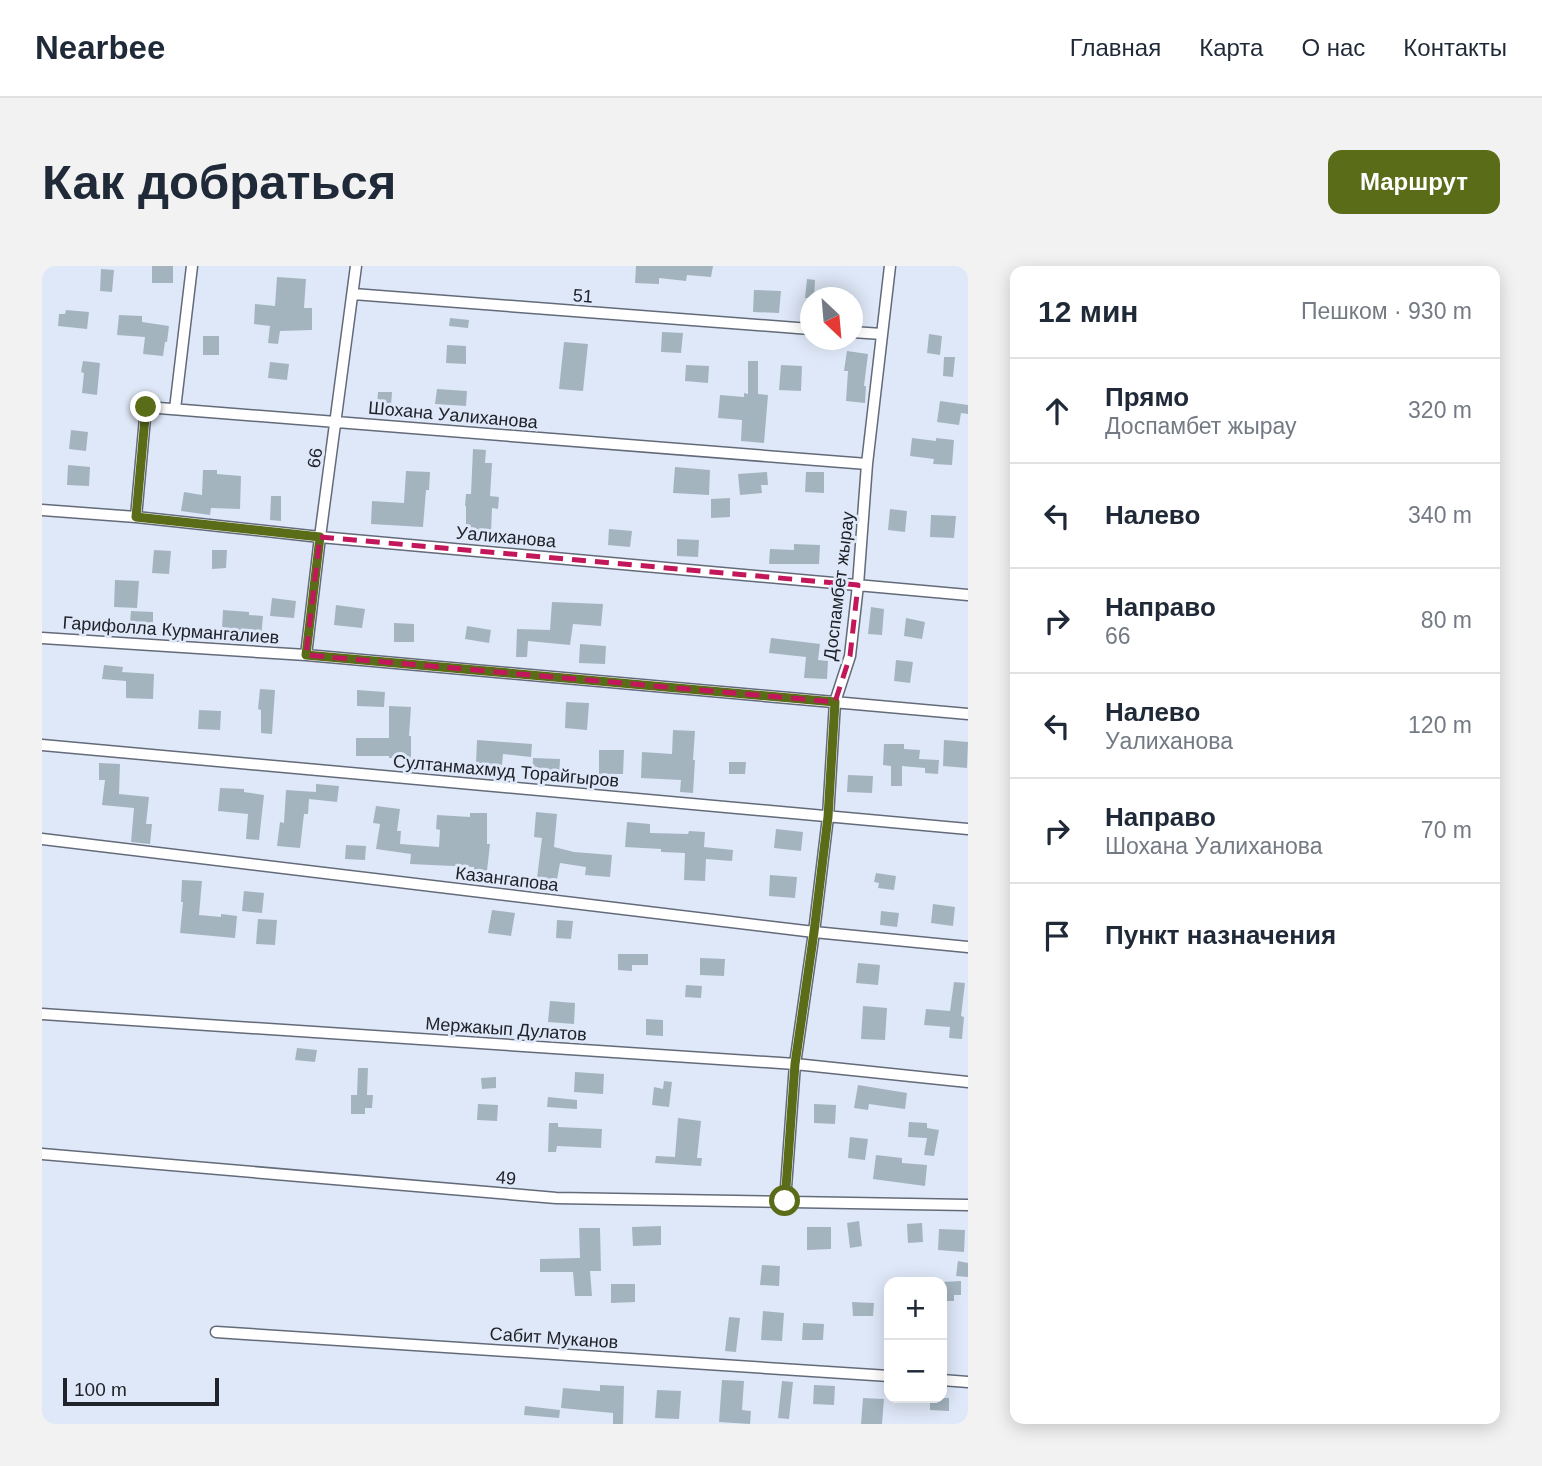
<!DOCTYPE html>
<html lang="ru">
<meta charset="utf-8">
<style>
:root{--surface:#fff;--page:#f2f2f3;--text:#1f2937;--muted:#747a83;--line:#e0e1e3;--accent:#5a6c18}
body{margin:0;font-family:Helvetica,sans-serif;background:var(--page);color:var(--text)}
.controls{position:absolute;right:21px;bottom:21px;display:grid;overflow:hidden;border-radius:14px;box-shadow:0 4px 18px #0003}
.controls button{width:63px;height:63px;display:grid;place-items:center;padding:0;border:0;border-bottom:2px solid var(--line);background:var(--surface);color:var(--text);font:35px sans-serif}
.compass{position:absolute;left:758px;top:21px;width:63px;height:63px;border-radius:50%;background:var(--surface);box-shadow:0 4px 18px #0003;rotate:154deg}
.scale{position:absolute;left:21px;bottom:18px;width:156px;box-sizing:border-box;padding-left:7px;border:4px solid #202329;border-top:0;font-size:19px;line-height:24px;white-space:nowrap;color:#202329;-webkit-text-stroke:5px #dfe8f8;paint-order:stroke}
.stop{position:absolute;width:21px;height:21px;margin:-16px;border:5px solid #5a6c18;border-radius:50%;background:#fff}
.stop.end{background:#5a6c18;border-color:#fff;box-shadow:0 2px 7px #0008}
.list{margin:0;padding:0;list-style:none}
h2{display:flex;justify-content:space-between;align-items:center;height:91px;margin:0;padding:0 28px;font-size:30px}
h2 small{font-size:23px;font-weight:400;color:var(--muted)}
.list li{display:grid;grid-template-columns:46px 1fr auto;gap:21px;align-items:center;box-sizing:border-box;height:105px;padding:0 28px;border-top:2px solid var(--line)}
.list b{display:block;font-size:26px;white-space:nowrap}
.list p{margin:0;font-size:23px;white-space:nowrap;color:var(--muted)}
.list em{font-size:23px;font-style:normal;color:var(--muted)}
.icon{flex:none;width:38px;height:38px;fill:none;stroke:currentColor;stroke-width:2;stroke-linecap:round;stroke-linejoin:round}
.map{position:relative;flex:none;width:926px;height:1158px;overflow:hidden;border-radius:14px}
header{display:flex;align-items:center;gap:42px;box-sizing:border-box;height:98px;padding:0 35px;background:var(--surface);border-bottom:2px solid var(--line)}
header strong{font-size:33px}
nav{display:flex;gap:38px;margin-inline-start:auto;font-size:24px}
.intro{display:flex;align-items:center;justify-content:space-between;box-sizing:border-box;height:168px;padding:0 42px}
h1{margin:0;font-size:49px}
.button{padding:18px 32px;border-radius:14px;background:var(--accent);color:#fff;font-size:24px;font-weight:700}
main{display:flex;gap:42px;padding:0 42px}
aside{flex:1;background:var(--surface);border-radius:14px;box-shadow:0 4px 18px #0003}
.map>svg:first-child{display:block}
.building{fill:#a3b4bf}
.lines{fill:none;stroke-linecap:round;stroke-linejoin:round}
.minor-casing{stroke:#636a79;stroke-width:13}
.minor{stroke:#fff;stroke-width:10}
.route{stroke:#5a6c18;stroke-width:9}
.marked{fill:none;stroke:#c2185b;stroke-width:5;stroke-dasharray:14 9;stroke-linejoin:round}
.labels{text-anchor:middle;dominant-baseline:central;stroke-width:6;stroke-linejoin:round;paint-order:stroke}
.street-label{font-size:18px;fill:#202329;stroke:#dfe8f8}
</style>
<header>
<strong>Nearbee</strong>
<nav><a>Главная</a><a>Карта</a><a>О нас</a><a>Контакты</a></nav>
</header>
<div class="intro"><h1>Как добраться</h1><a class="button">Маршрут</a></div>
<main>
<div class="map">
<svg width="926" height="1158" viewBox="0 0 926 1158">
<rect width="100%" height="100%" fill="#dfe8f8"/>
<path class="building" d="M110,0H131V17H110Z
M594,0H671L669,11L645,9L644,15L617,12V18L593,17Z
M59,3L72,4L70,26L58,25Z
M235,11L264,13L262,42H270V64L238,65L236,78L226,77L228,60L212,58L213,38L233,40Z
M765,13L773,14L772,32H763Z
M712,24L739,25L737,47L711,46Z
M24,44L47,46L45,63L16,60L17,48H23Z
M77,49L100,50V56L127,60L125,76H123L121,90L101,88L103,71L75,69Z
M408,52L427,54L426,62L407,60Z
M620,66L641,67L639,87L619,86Z
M887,68L900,70L898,89L885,87Z
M161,70H177V89H161Z
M522,76L546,78L541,125L517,123Z
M405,79L424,80V98L404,97Z
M805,85L826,88L822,120H824L823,137L804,135L806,105H802Z
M902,91H913L911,111L901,110Z
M41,95L58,97L55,129L40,127L42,107L39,106Z
M706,95H716V128L726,129L722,177L699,175L700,154L676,152L678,129L702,131V127L706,128Z
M228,96L247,98L245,114L226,112Z
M644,99L667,100L666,117L643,115Z
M739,99L760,100L759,125L737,124Z
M395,123L425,125L424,140L393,138Z
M336,126H350L349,140L335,139Z
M898,135L926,139V148L919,147L917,159L895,156Z
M29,164L46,166L44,185L27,183Z
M870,172L894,175V172L912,174L910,199L891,198L892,193L868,190Z
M431,183L444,184L443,197H450L448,230L457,231L456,243L450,242L449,266L424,265V240H423L424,228H429Z
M26,199L48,201L47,220L25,219Z
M633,201L668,204L667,229L631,227Z
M161,204H175V208L199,210L198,243L169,242L168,249L139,245L142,226L160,229Z
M364,205L388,206L387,224H384L381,261L329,258L330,235L362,237Z
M725,206L726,219H719L720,227L698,229L696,208Z
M764,206H782V227L763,226Z
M229,230H239V255L228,254Z
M688,232V251L669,252V233Z
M848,243L865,245L863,266L846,264Z
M889,249L914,250L912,272L888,271Z
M567,263L590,265L588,281L566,279Z
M635,273L657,274L656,291L635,290Z
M752,278L778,279L777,298H727L728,283L752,284Z
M112,284L129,285L127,308L110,307Z
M170,284H185L184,302L170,303Z
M73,314L97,315L95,342L72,341Z
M230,332L254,335L252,352L228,350Z
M510,336L561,338L559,360L531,358L528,379L486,375L485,391H474L475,363L508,364Z
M294,339L323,343L320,362L292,359Z
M829,341L842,343L840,369L826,368Z
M181,344L207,346V349L221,350L219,373L205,371V376L193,375L194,365L180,364Z
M89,345L111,346V358L88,357Z
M864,352L883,356L880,373L862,370Z
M352,357L372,358V376H352Z
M425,360L449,364L447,377L423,373Z
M729,372L778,378L776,394L786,395L785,413L762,412L764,391L727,387Z
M538,378L564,380L563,398L537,397Z
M854,394L871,396L868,417L852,415Z
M62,399L81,401L80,406L112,408L111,433L84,432V415L60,413Z
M218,423L233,424L230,468L219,467V444L216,443Z
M315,424L343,426L342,441L315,440Z
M524,436L547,437L545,464L523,462Z
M347,440L369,441L367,470H369V492H347V490H314V472H347Z
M157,444L179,445L178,464L156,463Z
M631,464L653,465L651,494H653L651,527L638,526L639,514L599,512L600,486L630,488Z
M435,474L490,478L489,491L461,488L460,499L434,497Z
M902,474L926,476L925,502L901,500Z
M842,478H862V483L878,484L877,493L897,494L896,508L883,507V502L860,500V520H849V500L841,499Z
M557,484H582L581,508H557Z
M491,492L518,493L517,517L490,515Z
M687,496H704L703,508H687Z
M57,497L78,498L77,528L107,531L104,558H110L108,578L89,576L92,542L60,539L63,514H57Z
M806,509L831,510L830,527L805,526Z
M274,518L297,520L295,536L267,533L266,548H262L258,582L235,580L238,556L242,557L244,524L274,526Z
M178,522L202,523V526L222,529L217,574L204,573L206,548L176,545Z
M334,540L358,543L355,565H359L358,578L397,581L398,564L394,563L395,549L428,551V547H445V578H448L445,605L432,603V601L368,598L369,588L334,583L338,558L331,557Z
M494,546L515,548L512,581L532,586L570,589L568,611L543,609L544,601L518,597L513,624L494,620L500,572L492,571Z
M585,556L608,558V567L646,568L647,565L663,566L662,581L691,584L690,595L664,593L663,615L642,614L643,587L619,586V583L583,581Z
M734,563L761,566L759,585L732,582Z
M304,579L324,580L323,594L303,593Z
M834,607L854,610L852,624L836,622L837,617L832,616Z
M728,609L755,611L753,632L727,630Z
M140,614L160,615L157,649L179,651V648L195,650L193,672L138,667L141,636H139Z
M202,625L222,627L220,647L200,645Z
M891,638L913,641L911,660L889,657Z
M450,644L473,647L469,670L446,667Z
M839,645L857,647L855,661L838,659Z
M216,653L235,654L233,679L214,678Z
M515,654L531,655L529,673L514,672Z
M576,688H606V699H590V705L576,704Z
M658,692L683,693L682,710L658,709Z
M816,697L838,699L836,719L814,717Z
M912,716L923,717L919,750L922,751L920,773L907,772L908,761L882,759L884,743L908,745Z
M644,719L660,720L659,732L643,731Z
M508,735L533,737L532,758L506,756Z
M821,740L845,742L843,774L819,773Z
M604,753L621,754V770L604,769Z
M255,782L275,784L273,796L253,794Z
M316,802H326L325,829H331L330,842H323V848H309V829H315Z
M533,806L562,808L561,828L532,826Z
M454,811V822L440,823L439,812Z
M622,815L630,816L627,841L610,839L612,821L621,823Z
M816,819L865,827L863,843L827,838L826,844L812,842Z
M506,831L535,834V843L505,841Z
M436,838L456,839L455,855L435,854Z
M772,838L794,839L793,858L772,857Z
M636,852L659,855L655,892H660L659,900L613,897L614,890L633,891Z
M867,856L885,857V862L897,864L892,890L882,889L885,872L866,871Z
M507,857H516V861L560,863L559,882L515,880L514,886H506Z
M808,871L826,873L823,894L806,892Z
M834,889L860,892V897L885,899L883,920L831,913Z
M817,955L820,980L808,982L805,957Z
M880,957L881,976L866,977L865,958Z
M619,960V979L591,980L590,961Z
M765,961H789V983L765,984Z
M537,962H558L559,1005H548L550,1030H533L531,1006H498V993L538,992Z
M897,963L923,964L922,986L896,984Z
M916,995L926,997V1011L914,1010Z
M720,999L738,1000L737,1020L718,1019Z
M919,1015V1029H912V1035H900V1016Z
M569,1018H593V1036L569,1037Z
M810,1036L832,1037L831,1050H811Z
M721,1045L742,1047L740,1075L719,1074Z
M687,1051L698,1052L694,1086L683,1085Z
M761,1057L782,1058L781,1074H760Z
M680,1114L702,1115L700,1144L709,1145L708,1158L677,1156Z
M740,1115L751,1116L747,1153L736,1152Z
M558,1119L582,1120L581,1158H571V1147L519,1142L521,1122L558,1125Z
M772,1119L793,1120L792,1139L771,1138Z
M615,1124L639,1125L637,1153L613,1152Z
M821,1132L842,1133L840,1158H819Z
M888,1132H907V1145L888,1144Z
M483,1140L518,1144L517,1152L482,1149Z"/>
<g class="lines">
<g class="minor-casing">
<path id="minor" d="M311,28L768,63
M810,66L840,68
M133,143L150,0
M0,244L94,251L278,271L926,329
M94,251L104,141L825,198
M0,372L264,389L926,448
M264,389L278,271L314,0
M0,479L926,563
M0,573L772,666L926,681
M0,748L753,798L926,816
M0,888L514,932L926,939
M743,935L753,798L772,666L786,551L793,436L808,390L816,319L825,198L848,0
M174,1066L847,1110
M900,1114L926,1116"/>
</g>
<use href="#minor" class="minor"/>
</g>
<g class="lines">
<path class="route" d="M104,141L94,251L278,271L264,389L793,436L786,551L772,666L753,798L743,935"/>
</g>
<path class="marked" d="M278,271L816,319L808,390L793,436L264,389Z"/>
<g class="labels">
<g class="street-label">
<text transform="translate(541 30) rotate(4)">51</text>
<text transform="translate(411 149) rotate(5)">Шохана Уалиханова</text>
<text transform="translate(273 192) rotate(-82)">66</text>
<text transform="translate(464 271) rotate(5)">Уалиханова</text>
<text transform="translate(797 320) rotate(-83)">Доспамбет жырау</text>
<text transform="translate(129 364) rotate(4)">Гарифолла Курмангалиев</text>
<text transform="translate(464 505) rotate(5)">Султанмахмуд Торайгыров</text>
<text transform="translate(465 613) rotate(7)">Казангапова</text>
<text transform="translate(464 763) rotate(4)">Мержакып Дулатов</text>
<text transform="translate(464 912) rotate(5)">49</text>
<text transform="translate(512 1072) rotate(4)">Сабит Муканов</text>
</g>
</g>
</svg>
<div class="controls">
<button>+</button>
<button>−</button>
</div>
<svg class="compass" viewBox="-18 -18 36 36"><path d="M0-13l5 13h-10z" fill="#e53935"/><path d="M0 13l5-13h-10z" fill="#747a83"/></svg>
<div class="scale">100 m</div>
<div class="stop" style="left:743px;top:935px"></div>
<div class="stop end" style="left:104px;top:141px"></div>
</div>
<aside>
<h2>12 мин<small>Пешком · 930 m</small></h2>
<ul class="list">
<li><svg class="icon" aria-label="ahead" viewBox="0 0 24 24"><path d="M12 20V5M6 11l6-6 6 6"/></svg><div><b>Прямо</b><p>Доспамбет жырау</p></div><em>320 m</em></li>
<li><svg class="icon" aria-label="left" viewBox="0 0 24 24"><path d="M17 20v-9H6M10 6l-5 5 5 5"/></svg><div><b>Налево</b></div><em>340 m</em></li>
<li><svg class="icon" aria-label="right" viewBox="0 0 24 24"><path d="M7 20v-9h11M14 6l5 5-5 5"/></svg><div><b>Направо</b><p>66</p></div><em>80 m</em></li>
<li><svg class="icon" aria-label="left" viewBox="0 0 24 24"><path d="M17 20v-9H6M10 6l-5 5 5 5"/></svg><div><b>Налево</b><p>Уалиханова</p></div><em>120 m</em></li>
<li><svg class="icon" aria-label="right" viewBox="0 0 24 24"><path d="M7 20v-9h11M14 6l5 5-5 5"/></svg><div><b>Направо</b><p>Шохана Уалиханова</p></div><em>70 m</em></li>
<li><svg class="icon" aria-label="arrive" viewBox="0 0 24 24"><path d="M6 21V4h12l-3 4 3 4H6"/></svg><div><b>Пункт назначения</b></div></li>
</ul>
</aside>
</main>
